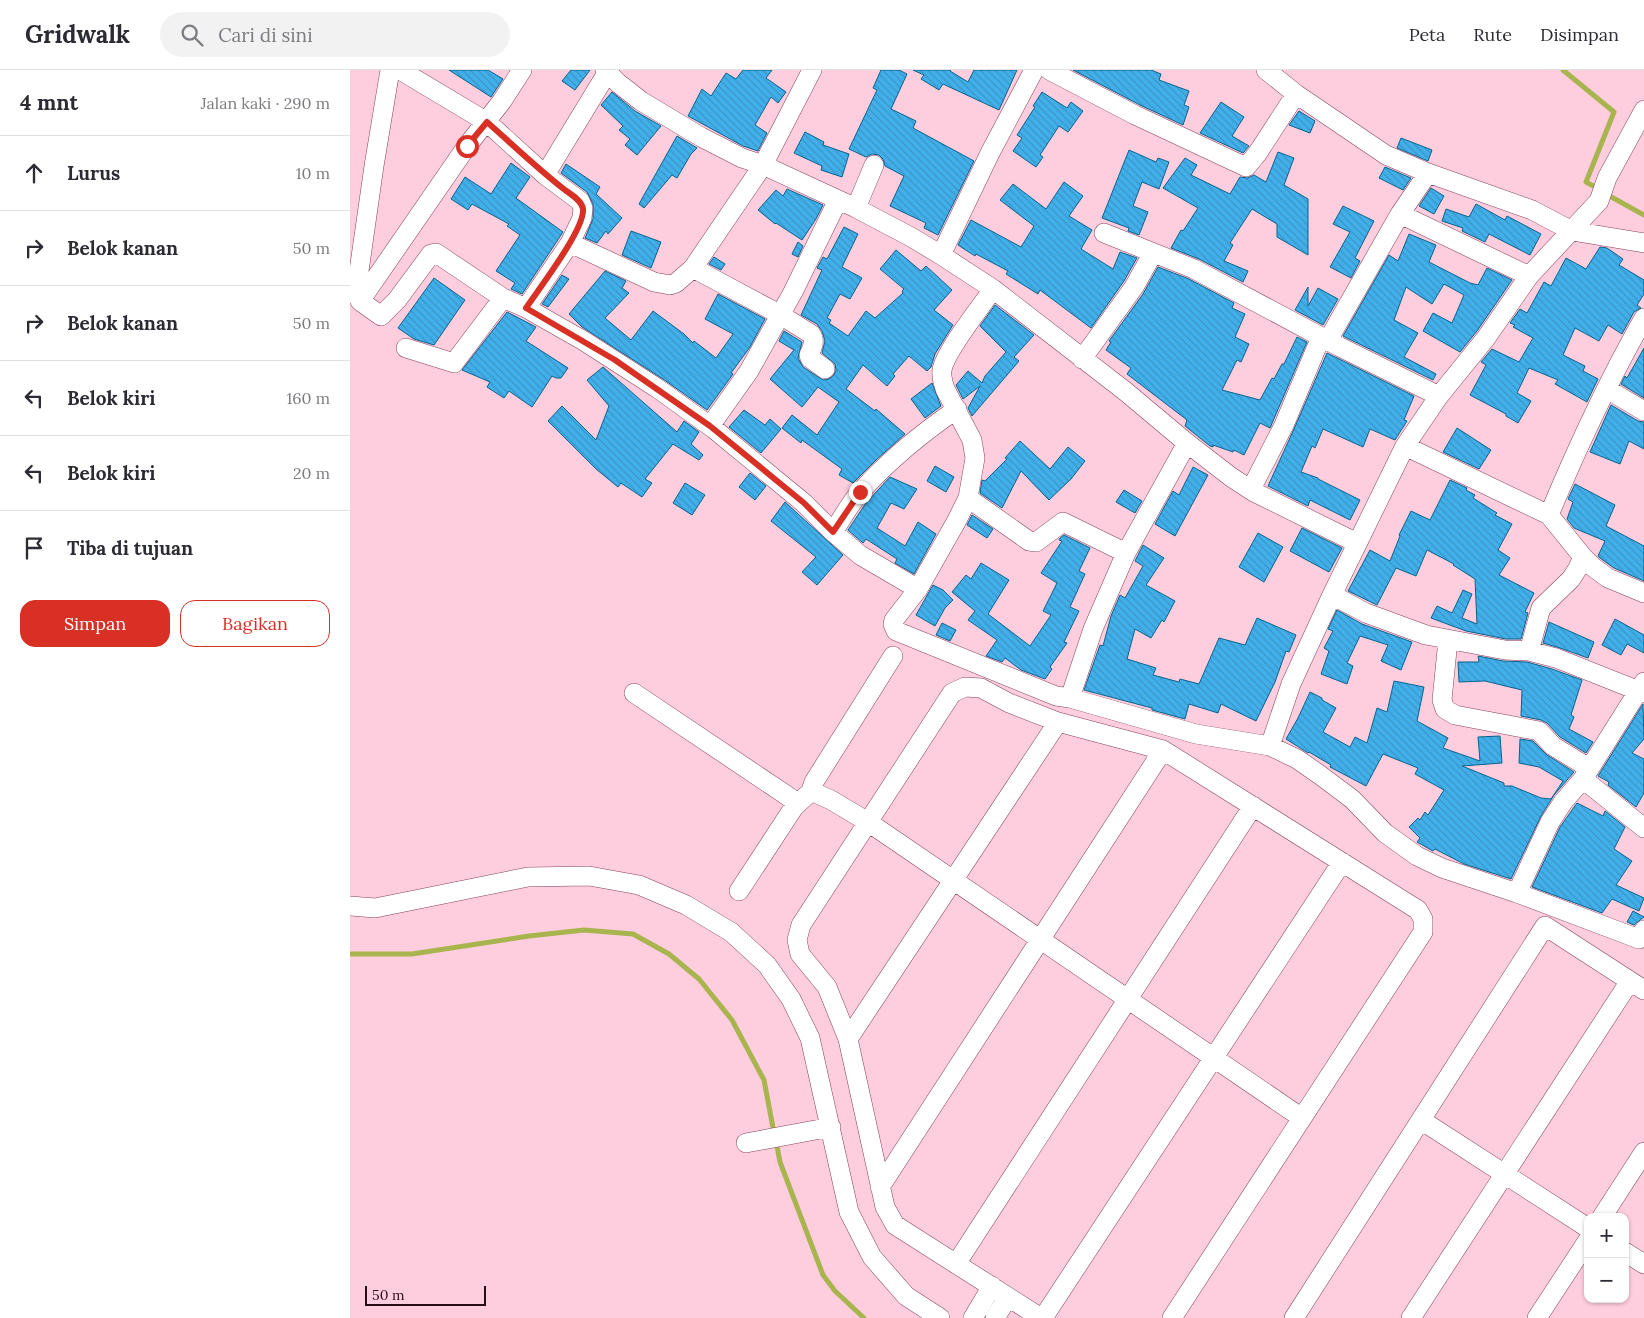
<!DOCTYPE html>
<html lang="id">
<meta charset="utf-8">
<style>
:root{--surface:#fff;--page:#f2f2f3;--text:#2b2b33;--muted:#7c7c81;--line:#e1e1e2;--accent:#d93025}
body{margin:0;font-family:Lora,serif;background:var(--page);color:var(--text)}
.controls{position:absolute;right:15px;bottom:15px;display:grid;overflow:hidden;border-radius:10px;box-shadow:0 1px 4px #0004}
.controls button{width:45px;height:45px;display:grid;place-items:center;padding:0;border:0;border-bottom:1px solid var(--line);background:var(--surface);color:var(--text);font:25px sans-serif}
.scale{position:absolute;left:15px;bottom:12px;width:121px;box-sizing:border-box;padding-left:5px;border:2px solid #280c18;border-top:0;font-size:14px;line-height:18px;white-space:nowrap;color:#280c18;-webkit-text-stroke:4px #fecdde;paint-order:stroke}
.stop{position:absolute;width:15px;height:15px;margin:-11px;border:4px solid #d93025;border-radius:50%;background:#fff}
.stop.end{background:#d93025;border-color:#fff;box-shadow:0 1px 5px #0008}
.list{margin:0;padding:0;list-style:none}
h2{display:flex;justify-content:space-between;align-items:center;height:65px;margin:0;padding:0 20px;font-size:21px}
h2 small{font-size:16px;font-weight:400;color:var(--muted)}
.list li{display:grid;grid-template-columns:32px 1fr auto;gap:15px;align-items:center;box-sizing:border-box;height:75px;padding:0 20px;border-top:1px solid var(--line)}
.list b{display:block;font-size:19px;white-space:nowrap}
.list em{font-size:16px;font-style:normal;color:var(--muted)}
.actions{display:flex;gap:10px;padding:15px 20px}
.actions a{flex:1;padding:11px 0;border:1px solid var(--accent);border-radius:15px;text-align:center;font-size:18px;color:var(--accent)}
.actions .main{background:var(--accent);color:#fff}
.icon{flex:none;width:28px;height:28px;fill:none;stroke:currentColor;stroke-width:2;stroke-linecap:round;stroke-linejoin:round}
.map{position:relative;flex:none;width:1294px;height:1248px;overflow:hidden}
header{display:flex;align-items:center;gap:30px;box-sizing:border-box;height:70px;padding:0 25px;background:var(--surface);border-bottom:1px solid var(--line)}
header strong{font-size:24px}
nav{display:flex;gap:28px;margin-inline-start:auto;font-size:18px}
.search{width:350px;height:45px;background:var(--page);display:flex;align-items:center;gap:12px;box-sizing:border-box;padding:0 18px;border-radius:28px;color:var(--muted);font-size:19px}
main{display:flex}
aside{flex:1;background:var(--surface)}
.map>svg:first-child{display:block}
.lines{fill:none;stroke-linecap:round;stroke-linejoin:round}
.stream{stroke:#a8b54e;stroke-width:5}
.building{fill:url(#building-back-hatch);stroke:#08638c}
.minor-casing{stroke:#86425e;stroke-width:20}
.minor{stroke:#fff;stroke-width:19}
.route{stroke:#d93025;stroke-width:6}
</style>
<header>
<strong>Gridwalk</strong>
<div class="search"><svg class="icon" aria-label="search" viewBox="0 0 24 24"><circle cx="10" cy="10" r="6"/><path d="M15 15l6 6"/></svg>Cari di sini</div>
<nav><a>Peta</a><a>Rute</a><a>Disimpan</a></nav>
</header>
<main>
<aside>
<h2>4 mnt<small>Jalan kaki · 290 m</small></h2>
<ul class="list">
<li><svg class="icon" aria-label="ahead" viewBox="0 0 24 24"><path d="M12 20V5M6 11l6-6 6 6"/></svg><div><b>Lurus</b></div><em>10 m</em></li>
<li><svg class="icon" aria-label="right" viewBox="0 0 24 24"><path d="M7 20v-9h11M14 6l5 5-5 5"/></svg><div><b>Belok kanan</b></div><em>50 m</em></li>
<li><svg class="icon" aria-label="right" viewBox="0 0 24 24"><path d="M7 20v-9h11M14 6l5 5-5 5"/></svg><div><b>Belok kanan</b></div><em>50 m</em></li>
<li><svg class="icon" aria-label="left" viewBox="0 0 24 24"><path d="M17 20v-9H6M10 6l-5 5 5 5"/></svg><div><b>Belok kiri</b></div><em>160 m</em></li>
<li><svg class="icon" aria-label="left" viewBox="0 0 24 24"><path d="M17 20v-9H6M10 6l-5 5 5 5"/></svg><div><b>Belok kiri</b></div><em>20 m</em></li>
<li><svg class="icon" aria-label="arrive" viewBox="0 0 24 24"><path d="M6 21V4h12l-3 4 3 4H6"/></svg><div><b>Tiba di tujuan</b></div></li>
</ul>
<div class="actions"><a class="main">Simpan</a><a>Bagikan</a></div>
</aside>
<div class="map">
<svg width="1294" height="1248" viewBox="0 0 1294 1248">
<defs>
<pattern id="building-back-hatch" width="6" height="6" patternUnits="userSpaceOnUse" patternTransform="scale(1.25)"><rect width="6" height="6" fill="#41afe9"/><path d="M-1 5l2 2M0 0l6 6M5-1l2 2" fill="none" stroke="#3995c7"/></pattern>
</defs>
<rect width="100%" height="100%" fill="#fecdde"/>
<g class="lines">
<path class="stream" d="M1213,0L1264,42L1236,112L1249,119
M1256,124L1294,145
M0,884H62L179,866L234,860L283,864L319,884L349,909L382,950L414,1010L424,1063
M426,1071L430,1092L473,1205L485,1221L514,1248"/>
</g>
<path class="building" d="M99,0H138L153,9L141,27Z
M221,0H240L225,20L212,11Z
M393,0H422L416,8L436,22L428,33L421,27L405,55L417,63L408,81L393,76L338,46L352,19L361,26L376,3L386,9Z
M531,0H549L557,4L541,39L566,51L563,58L624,91L588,165L574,158L576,153L540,136L554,106L535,96L533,89L529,85L522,84L516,87L499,79L527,20L523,18Z
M563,0H601L600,1L618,12L624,0H667L649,40L593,14L589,20L571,9L574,5Z
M723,0H801L811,4L809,10L839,21L834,35L839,37L833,55L790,35Z
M262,22L285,41L311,56L287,85L275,75L280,69L269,60L273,56L251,35Z
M692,22L717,38L721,32L733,41L718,62L709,56L690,85L693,87L686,97L663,81L672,68L667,65L685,37L683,36Z
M871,32L894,47L882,66L899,76L893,83L850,63Z
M949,41L965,51L960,63L939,55Z
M455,62L474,72L473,75L499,84L492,107L471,100L472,96L444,83Z
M327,66L347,78L341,84L327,108L322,105L294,138L289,134Z
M1051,68L1082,80L1078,91L1047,78Z
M779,80L806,92L808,88L819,92L809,119L792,112L783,136L798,142L789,165L778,161L779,158L752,148Z
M928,82L944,88L934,115L958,129V185L927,167V154L902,139L880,173L883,175L874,191L898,201L893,212L849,189L821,178L831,160L833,161L848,138L813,118L835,88L847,95L841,105L880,124L890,107L898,108L904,105L916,112Z
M161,93L180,107L166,128L213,162L172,224L161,219L165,213L146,201L170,165L157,156L159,154L122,134L118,140L101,129L115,107L141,124Z
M216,94L250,117L246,124L272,148L258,164L256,161L247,173L235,168L243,149V134L237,122L211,103Z
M1035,97L1061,108L1053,120L1029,108Z
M714,112L733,126L719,146L742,160L731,179L763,199L770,182L787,188L774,211L741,258L690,220L688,224L656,204L658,201L626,184L625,186L608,175L621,150L671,177L684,156L650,130L663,114L696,139Z
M1081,118L1094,126L1084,144L1069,136Z
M437,119L473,135L466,149L452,170L426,153L425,154L408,140L426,120L433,126Z
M1126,134L1155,150L1157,146L1191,164L1180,185L1139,164L1135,172L1112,161L1113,158L1092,151L1096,139L1119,147Z
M993,136L1024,151L1005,188L1010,191L1001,208L980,197L1000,162L983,154Z
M494,157L508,164L492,197L512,208L500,229L490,224L477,248L481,250L479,253L498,266L516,241L525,248L553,223L552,221L554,219L530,199L546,180L571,201L576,196L602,220L584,240L603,255L585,284L581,297L577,301L559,286L543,304L545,306L537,316L513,295L496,319L525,341L526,339L555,364L526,390L503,413L489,405L492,399L452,370L451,373L432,358L442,345L467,365L489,332L468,317L452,337L420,309L444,280L429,271L434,261L452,272L448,288L453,297L473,310L479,309L484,305L486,300L485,294L472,283L475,271L472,261L467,254L451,245L472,200L467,198L473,187L477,189Z
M281,161L311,172L301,198L272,185Z
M1059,164L1086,175L1079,192L1120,213L1128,215L1137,198L1162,210L1127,261L1110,282L1073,261L1083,243L1102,253L1114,225L1094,214L1082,234L1056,217L1044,250L1068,263L1054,287L1086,304L1083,310L993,266L1039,185L1048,191Z
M448,172L453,176L448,187L442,184Z
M1250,177L1257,178L1273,189L1269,195L1294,210V224L1287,235L1291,238L1284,242L1272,264L1258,255L1249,271L1225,258L1213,285L1235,296L1233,301L1248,309L1237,332L1205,314L1208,310L1179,298L1167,323L1181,331L1168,353L1156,346V344L1120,325L1136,295L1131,292L1142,279L1169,292L1183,268L1163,257L1165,255L1160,253L1170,239L1177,243L1194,212L1201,216L1216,188L1236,199Z
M364,187L375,194L371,200L359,194Z
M808,197L839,209L884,233L882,238L895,244L885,267L899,274L891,292L887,290L872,320L910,330L922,308L924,309L932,294H934L947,267L957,272L920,358L910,353L894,385L884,380L883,382L863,375V377L860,376L835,356L837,350L777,304L781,298L756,280L761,272L759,271L793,224Z
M255,201L276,211L272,218L279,223L255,248L281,270L303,241L334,264L343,273L344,271L366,288L383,264L355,249L368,224L415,249L400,277L381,303L383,304L357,340L313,309L232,257L219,244Z
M212,205L219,209L198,237L192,234Z
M84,208L115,230L84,275L64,269L48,258Z
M958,217V236L968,218L988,229L973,255L945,240Z
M645,235L684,265L664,287L669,291L622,346L618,338L630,316L613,329L606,315L618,301L632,313L635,306L656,282L630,256Z
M157,242L186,257L176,271L218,298L211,308H206L202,306L182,337L159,321L154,328L137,317L140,312L112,300Z
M1294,278V328L1271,314L1275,306L1277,308Z
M977,283L1064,326L1054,350L1057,351L1045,370L1020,359L1013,377L973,359L965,378L962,376L951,402L968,408V409L1010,430L1000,450L960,430L958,436L918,416L944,359Z
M253,297L327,362L334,351L349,362L341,374L353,385L349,390L323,374L295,409L302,413L292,427L271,413L268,417L246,399L198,351L212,336L246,370L259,336L237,310Z
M582,313L591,336L575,348L561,329Z
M1261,335L1288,351L1294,352V379L1279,371L1270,394L1240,382Z
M394,340L415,355L420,349L431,359L411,383L379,357Z
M1107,358L1141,380L1129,399L1093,382Z
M670,371L700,399L718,377L735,391L721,409L699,430L671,401L652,438L630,423L632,410L635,411L657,389L655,388Z
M585,396L604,407L596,422L577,411Z
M843,397L858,405L825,466L805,454L823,421L829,425Z
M400,403L416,416L405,430L389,417Z
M540,407L567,419L554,439L541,433L527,458L555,476L568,452L586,464L564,504L545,493L547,489L516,469L513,473L498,460L516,433Z
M1100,410L1117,418L1116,420L1125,425L1123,428L1147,443L1145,445L1162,454L1148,480L1160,488L1149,505L1184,523L1175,542L1178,543L1171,569H1156L1116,561L1081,548L1087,536L1102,543L1113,520L1122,524L1112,548L1127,554L1125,509L1103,495L1104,494L1077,480L1066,506L1046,498L1027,535L998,521L1020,480L1040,491L1050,466L1049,465L1061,441L1080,450Z
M335,413L355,425L342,445L323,433Z
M1225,414L1265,435L1256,456L1294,476V511L1264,498L1250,488L1248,486L1255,471L1224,458L1217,449L1223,432L1218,429Z
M774,420L792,431L785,443L766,432Z
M435,432L493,485L467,515L452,502L466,487L421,451Z
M622,445L643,459L637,468L617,455Z
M952,458L992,478L979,502L940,481Z
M908,463L933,477L914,512L889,497Z
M714,465L740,478L729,501L735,504L720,537L729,541L714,572L717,573L700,597L702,599L695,609L671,600L655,588L652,592L636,586L647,570L618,550L625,541L602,522L616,505L621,509L631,493L659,510L638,544L680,576L701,545L693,541L707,513L691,503L712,471L709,470L710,468Z
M793,475L814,488L796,515L825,531L814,552L812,550L801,568L785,559L777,589L806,598L803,605L829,612L830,609L849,614L869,568L895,575L907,548L946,565L939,582L936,581L925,612L906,651L871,634L868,643L839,634L835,649L802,640V638L734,620L750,575L753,576L761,546L770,525L775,528L793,496L785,491Z
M583,515L593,520L603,530L595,538L585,556L566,545Z
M987,540L1012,554L1062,572L1051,600L1031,591L1038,575L1010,566L997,593L1003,596L997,614L971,604L979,581L974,578L983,561L978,559Z
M1265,549L1294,565V583L1277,574L1271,585L1252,575Z
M1199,552L1244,572L1238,588L1210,578L1193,573Z
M592,553L606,560L600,571L586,565Z
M1128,586L1153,591L1177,592L1202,599L1232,610L1221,645L1224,647L1219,659L1243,672L1236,683L1210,667L1197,653L1191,650L1171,646L1172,620L1135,611L1109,612L1108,592H1129Z
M1044,611L1074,617L1067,651L1098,668L1093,678L1130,691L1128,667L1150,666L1152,693L1112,696L1154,713V716H1162L1191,728L1201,729L1213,711L1189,697L1169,693L1170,669L1183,671L1197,685L1224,702L1204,725L1191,746L1161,809L1114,794L1085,779L1083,781L1067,772L1070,768L1059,757L1068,748L1070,750L1075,742L1078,745L1094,720L1065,704L1068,698L1033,684L1016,716L980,697L981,695L959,682L958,683L936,669L948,648L960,622L972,628V630L986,638L973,662L1000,677L1005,667L1017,673L1027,638L1037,642Z
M1293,634L1294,669L1282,683L1294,689V723L1286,737L1258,715L1259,712L1248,706Z
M1227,733L1253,746L1255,741L1275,757L1264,779L1282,791L1266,815L1294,828L1289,841L1262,829L1252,843L1182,817L1210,757Z
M1283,841L1294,847L1284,855L1277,852Z"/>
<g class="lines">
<g class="minor-casing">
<path id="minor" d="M40,0L24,96L6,222L10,231L31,246L47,230L81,184L86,183L153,228L176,238L234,271L307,318L364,359L454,433L483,462L510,485L568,519
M50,0L137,52L195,105L230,131L233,138L232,148L220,173L176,238
M255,0L268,13L291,31L351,67L392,88L413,95L506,138L561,167L591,185L643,219L775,321L837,373L881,407L904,422L1007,473
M699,0L785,45L896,97L907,84L946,24
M916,0L946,24L1036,85L1078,103L1182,140L1222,161L1294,173
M195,105L257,3
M506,138L524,95
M1050,144L1179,206
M754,163L844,199L990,277L1089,326
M220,173L304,212L320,215L326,213L343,198L413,95L462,0
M591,185L640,83L684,0
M343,198L429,244L461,264C466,271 462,278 459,285L460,288L475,299
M643,219C631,237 595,281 592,300C591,307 593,312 595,319L622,370L625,388L618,428L606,452L568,519L544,550L543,554L546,561L706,626L720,628L846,664L920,676L947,689L970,705L1002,729L1035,763L1067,786L1092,798L1167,823L1289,869L1294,860
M10,231L117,76L152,31L172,0
M978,270L1050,144L1078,103
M56,278L104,293L153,228
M732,289L784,217L803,183
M1257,319L1294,341
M360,356L399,301L443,222L488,130
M1055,376L1199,445L1233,487L1243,497L1258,508L1294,523
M901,419L934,355L971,267
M618,428L679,471L686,472L713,452L776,483
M1199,445C1227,378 1258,311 1294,248
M483,462C492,449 500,433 511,421C540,389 572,363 607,339
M982,525L1016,543L1076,565L1155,580L1179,581L1206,588L1294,623
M1098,570L1092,630L1095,639L1105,645L1189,661L1203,676L1239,698
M1179,581L1191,538L1221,509L1228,498L1233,487
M543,586L464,712L461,721L481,730L518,752L952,1048
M284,623L448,733
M720,628L743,559L776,483L837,373
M920,676L941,614L982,525L1055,376L1089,326L1136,268L1179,206L1249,131L1257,108L1294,40
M1233,709L1294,758
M389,821L444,737L457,725
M1167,823L1200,752L1213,732L1233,709L1294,612
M0,836L25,838L178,807L239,806L289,815L336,835L381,862L417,895L441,929L460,968L499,1142L522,1187L556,1226L590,1248
M498,969L708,652
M1071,1050L1238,1158
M396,1073L481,1057
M530,1117L813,680
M1252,1147L1294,1082
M1275,1182L1294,1194
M606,1194L903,736
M623,1248L642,1216
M645,1248L658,1227
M691,1248L545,1155L535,1137L498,969L477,917L450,884L447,870L451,855L602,623L615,617L631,618L659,633L708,652L813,680L1068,840L1073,849V862L822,1248
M693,1248L992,792
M944,1248L1195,856L1294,920
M1061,1248L1280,911
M1187,1248L1238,1170"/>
</g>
<use href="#minor" class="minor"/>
</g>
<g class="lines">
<path class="route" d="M117,76L137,52C163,75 188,99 215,120C222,125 232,131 233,139C235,159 188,220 176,238L265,290L360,356L454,433L483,462L510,422"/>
</g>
</svg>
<div class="controls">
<button>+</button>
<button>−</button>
</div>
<div class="scale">50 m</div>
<div class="stop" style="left:117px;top:76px"></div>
<div class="stop end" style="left:510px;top:422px"></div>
</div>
</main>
